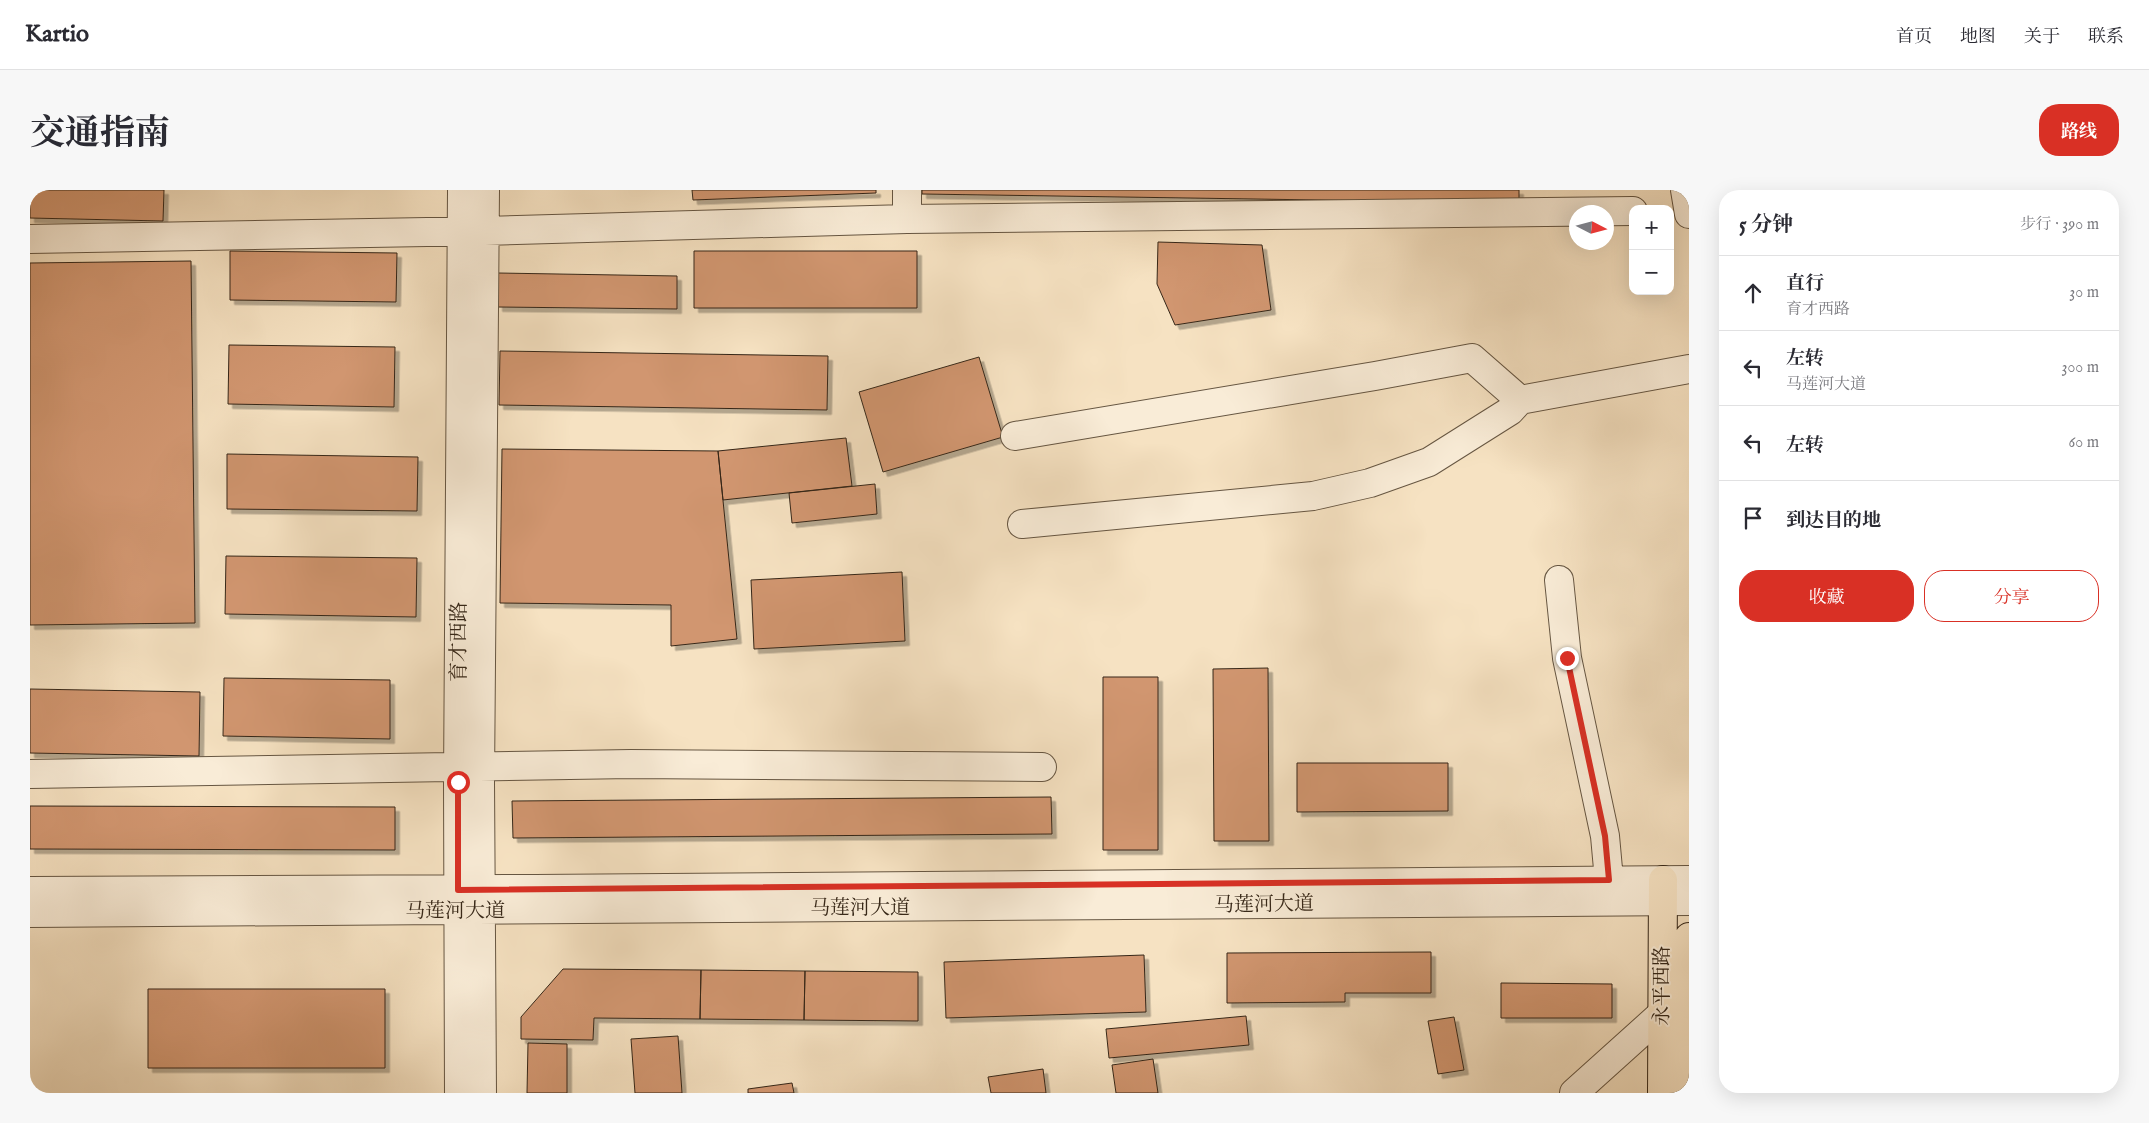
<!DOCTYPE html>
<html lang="zh">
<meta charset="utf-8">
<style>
:root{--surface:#fff;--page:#f7f7f7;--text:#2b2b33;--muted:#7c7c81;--line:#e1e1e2;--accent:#d93025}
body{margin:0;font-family:"IM FELL English","Noto Serif SC",serif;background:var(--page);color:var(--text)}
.controls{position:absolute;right:15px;top:15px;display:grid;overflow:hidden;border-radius:10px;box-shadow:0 5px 20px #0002}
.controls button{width:45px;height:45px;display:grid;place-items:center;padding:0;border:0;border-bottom:1px solid var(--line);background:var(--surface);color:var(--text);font:25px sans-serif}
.compass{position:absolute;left:1539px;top:15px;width:45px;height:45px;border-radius:50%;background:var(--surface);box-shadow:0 5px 20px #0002;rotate:96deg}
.stop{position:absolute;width:15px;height:15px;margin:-11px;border:4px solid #d93025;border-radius:50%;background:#fff}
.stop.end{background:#d93025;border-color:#fff;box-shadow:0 1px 5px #0008}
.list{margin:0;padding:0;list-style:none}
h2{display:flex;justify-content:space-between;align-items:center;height:65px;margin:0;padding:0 20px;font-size:21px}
h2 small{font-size:16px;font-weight:400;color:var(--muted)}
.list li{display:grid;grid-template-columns:32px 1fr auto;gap:15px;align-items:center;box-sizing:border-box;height:75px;padding:0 20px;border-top:1px solid var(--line)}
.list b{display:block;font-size:19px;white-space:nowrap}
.list p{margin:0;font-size:16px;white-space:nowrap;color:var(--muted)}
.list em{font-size:16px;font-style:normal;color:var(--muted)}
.actions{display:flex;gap:10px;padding:15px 20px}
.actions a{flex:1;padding:11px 0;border:1px solid var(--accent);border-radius:20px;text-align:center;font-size:18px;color:var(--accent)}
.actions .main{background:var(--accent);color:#fff}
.icon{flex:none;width:28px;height:28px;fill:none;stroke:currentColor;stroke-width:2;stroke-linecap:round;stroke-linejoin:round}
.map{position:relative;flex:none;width:1659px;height:903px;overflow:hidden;border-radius:20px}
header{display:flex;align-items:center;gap:30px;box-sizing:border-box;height:70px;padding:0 25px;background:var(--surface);border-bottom:1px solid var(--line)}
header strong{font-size:24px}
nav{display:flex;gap:28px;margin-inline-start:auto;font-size:18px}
.intro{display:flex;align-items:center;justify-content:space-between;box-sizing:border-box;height:120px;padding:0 30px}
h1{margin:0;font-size:35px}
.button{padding:12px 22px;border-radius:20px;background:var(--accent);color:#fff;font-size:18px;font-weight:700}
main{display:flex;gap:30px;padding:0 30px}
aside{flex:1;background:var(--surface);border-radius:20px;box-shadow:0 5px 20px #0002}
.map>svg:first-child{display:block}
.building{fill:#d19670;stroke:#362718;filter:url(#shadow)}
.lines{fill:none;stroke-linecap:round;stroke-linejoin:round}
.minor-casing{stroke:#665642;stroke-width:30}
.major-casing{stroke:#362718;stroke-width:30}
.minor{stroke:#f9ecd7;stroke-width:28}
.major{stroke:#f6e2c2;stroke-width:28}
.route{stroke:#d93025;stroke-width:6}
.labels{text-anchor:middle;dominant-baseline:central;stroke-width:4;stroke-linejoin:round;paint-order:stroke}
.street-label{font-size:20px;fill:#362718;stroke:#f9ecd7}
</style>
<header>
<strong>Kartio</strong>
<nav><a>首页</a><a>地图</a><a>关于</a><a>联系</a></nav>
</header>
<div class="intro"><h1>交通指南</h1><a class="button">路线</a></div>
<main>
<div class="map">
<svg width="1659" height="903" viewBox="0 0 1659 903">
<defs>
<filter id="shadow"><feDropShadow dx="4.5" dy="4.5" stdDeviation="0" flood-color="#0004"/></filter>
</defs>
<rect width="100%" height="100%" fill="#f6e2c2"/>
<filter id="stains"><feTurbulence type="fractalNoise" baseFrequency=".004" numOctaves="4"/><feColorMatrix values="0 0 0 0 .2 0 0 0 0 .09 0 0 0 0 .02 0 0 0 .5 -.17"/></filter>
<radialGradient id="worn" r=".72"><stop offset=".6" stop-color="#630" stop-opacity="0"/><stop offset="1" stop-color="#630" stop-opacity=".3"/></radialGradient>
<path class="building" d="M0,0H134L133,31L0,28Z
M662,0H846V3L663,10Z
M892,0H1489V13L892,4Z
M1128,52L1232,55L1241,120L1145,135L1127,94Z
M200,61L367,63L366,112L200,110Z
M664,61H887V118H664Z
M161,71L165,433L0,435V73Z
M468,83L647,86V119L468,117Z
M199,155L365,157L364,217L198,214Z
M470,161L798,166L797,220L469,215Z
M949,167L973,247L853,282L829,202Z
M816,248L822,296L693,310L688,261Z
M472,259L688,261L707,449L641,456V415L470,413Z
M197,264L388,267L387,321L197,319Z
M845,294L847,324L762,333L759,303Z
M196,366L387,368L386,427L195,424Z
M872,382L875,451L724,459L721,390Z
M1238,478L1239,651H1184L1183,479Z
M1073,487H1128V660H1073Z
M194,488L360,490V549L193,546Z
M0,499L170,502L169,566L0,563Z
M1267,573H1418V621L1267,622Z
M1021,607L1022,644L483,648L482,611Z
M0,616L365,617V660L0,659Z
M1401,762V803H1315V812L1197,813V763Z
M1114,765L1116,822L916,828L914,772Z
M533,779L671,780L670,829L564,828L563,850L491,849V827Z
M671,780L775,781L774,830L670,829Z
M775,781L888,782V831L774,830Z
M1471,793L1582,794V828H1471Z
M118,799H355V878H118Z
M1216,826L1219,855L1079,868L1076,839Z
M1424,827L1434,880L1408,884L1398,831Z
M648,846L652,903H605L601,849Z
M498,853L537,854V903H497Z
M1123,869L1128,903H1086L1082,875Z
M1013,879L1016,903H961L958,887Z
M762,893L764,903H718V899Z"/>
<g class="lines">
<g class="minor-casing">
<path id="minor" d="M1655,0L1659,24
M877,29V0
M0,49L455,41L877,29L1603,21
M985,246L1345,186L1442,168L1490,210
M992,334L1283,306L1340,293L1399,272L1480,221L1490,210L1659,179
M1529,390L1537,468L1575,646L1579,690
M0,584L601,574L1012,577
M0,701L505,699L1659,690
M0,723L1659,711
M429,903L428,592L432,0
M452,903L450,591L455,0
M1544,903L1645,812"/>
</g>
<g class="major-casing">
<path id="major" d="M1632,903L1633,690
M1658,903L1659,747"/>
</g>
<use href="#minor" class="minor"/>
<use href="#major" class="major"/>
</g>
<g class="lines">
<path class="route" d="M428,592V700L1579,690L1575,646L1537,468"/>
</g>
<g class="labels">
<g class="street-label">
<text transform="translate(429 452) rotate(-90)">育才西路</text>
<text transform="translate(1234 715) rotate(-1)">马莲河大道</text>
<text x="830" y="718">马莲河大道</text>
<text x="425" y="721">马莲河大道</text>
<text transform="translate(1632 796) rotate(-90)">永平西路</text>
</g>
</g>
<rect width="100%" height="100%" filter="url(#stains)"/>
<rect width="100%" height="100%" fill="url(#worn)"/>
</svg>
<div class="controls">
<button>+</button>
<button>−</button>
</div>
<svg class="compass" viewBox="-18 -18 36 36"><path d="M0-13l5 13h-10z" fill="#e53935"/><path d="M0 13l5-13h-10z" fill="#7c7c81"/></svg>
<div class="stop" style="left:428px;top:592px"></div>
<div class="stop end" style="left:1537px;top:468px"></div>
</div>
<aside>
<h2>5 分钟<small>步行 · 390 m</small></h2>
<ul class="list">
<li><svg class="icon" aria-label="ahead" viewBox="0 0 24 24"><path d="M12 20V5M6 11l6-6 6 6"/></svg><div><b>直行</b><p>育才西路</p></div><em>30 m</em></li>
<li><svg class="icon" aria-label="left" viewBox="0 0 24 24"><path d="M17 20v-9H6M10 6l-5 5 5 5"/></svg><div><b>左转</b><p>马莲河大道</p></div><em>300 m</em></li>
<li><svg class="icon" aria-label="left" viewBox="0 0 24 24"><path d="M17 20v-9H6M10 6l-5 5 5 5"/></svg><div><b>左转</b></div><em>60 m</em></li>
<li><svg class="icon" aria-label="arrive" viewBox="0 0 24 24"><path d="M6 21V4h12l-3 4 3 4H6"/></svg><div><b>到达目的地</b></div></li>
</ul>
<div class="actions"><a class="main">收藏</a><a>分享</a></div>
</aside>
</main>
